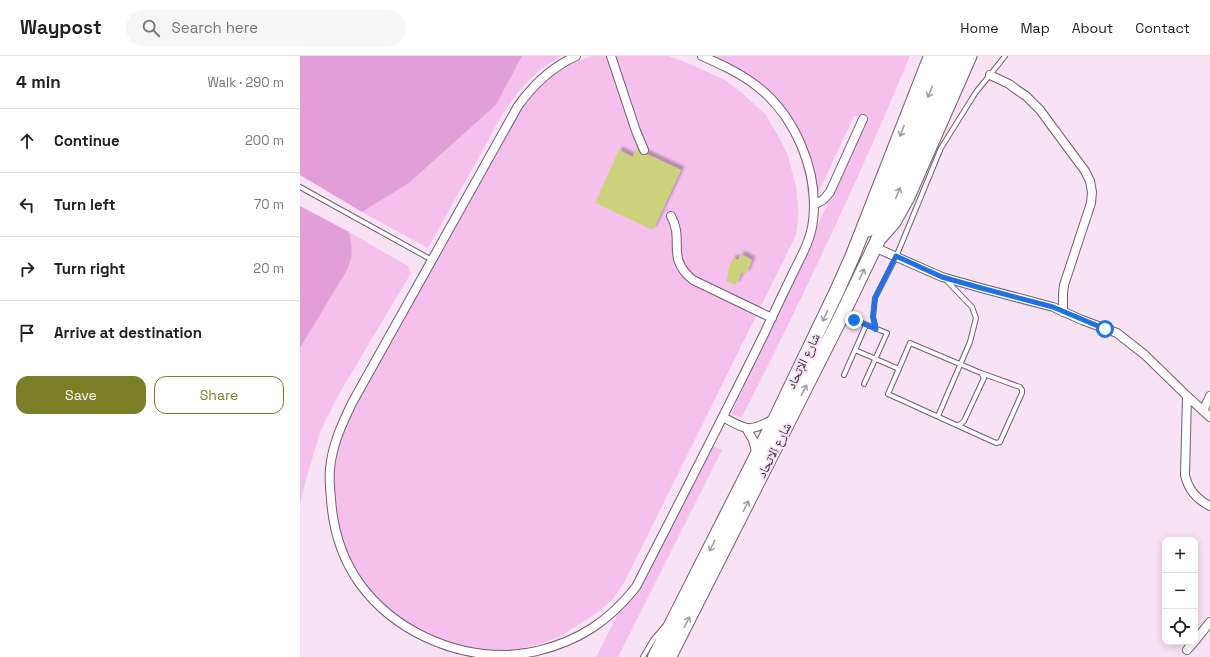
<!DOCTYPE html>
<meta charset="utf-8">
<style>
:root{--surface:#fff;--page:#f6f6f6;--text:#202124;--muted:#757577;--line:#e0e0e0;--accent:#7c7f28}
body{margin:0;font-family:"Space Grotesk","Noto Naskh Arabic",sans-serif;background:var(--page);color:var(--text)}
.controls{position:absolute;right:12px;bottom:12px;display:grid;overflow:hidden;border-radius:8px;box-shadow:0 2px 10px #0003}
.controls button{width:36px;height:36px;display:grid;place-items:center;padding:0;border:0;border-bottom:1px solid var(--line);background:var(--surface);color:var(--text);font:20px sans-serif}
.stop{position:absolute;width:12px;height:12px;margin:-9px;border:3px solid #1a73e8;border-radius:50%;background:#fff}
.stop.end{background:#1a73e8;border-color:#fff;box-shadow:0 1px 4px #0008}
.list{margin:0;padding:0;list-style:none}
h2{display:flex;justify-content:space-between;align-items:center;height:52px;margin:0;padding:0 16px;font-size:17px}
h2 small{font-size:13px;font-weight:400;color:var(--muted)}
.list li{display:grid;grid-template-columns:26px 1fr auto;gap:12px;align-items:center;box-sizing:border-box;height:64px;padding:0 16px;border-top:1px solid var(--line)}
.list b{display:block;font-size:15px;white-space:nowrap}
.list em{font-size:13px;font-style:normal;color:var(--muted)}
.actions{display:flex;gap:8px;padding:12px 16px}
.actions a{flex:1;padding:9px 0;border:1px solid var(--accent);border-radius:12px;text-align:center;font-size:14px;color:var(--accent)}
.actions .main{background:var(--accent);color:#fff}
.icon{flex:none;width:22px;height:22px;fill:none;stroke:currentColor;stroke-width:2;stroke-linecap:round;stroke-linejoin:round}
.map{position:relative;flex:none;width:910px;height:601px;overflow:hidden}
header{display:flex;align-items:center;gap:24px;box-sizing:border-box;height:56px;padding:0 20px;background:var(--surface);border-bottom:1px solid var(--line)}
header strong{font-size:19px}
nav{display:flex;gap:22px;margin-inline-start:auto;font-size:14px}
.search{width:280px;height:36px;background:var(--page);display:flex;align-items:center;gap:10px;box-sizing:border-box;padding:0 14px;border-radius:22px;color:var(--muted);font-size:15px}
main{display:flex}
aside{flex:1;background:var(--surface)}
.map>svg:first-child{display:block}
.green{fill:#f5c0ec}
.water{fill:#e29fd7}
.building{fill:#ccd17c;filter:url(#shadow)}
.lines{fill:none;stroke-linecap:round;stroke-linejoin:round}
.service-casing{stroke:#715f6e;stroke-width:6}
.minor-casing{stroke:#715f6e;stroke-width:10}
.primary-casing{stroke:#715f6e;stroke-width:15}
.trunk-casing{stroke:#715f6e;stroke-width:16}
.service{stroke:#fff;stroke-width:4}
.minor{stroke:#fff;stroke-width:8}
.primary{stroke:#fff;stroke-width:13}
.trunk{stroke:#fff;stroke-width:14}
.oneway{stroke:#a29fa2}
.route{stroke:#1a73e8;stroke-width:5}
.labels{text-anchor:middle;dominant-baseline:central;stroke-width:4;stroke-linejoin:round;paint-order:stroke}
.street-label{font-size:13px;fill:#312a30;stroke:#f8e3f4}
</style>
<header>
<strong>Waypost</strong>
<div class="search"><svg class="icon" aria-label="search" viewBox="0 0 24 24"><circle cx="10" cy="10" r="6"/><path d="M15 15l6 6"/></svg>Search here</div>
<nav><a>Home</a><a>Map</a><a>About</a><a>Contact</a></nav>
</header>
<main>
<aside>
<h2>4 min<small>Walk · 290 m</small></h2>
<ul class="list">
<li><svg class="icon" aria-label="ahead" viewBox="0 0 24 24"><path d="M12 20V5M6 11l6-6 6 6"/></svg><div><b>Continue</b></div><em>200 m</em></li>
<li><svg class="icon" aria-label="left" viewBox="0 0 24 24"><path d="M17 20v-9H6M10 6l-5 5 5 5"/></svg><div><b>Turn left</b></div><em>70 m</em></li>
<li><svg class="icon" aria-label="right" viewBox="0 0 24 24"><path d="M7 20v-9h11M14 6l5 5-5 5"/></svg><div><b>Turn right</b></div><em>20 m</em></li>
<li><svg class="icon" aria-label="arrive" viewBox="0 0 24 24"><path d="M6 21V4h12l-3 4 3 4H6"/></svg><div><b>Arrive at destination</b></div></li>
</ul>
<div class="actions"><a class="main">Save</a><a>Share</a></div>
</aside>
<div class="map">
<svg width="910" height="601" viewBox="0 0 910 601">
<defs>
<filter id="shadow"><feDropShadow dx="3.5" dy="-3.5" stdDeviation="1" flood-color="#0004"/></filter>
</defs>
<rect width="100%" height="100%" fill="#f8e3f4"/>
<path class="green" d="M222,0H261C216,25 200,63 176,106C160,134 144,163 128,192L62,156L109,127L196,49Z
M292,0H368L383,5L425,24L442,37L466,59L481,85L488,100L496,130L498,150V165L496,179L325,525L313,543L297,557L259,581L240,588L218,593L194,595L152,590L93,563L44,508L35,490L31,477L26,448V434L34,387L216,56C229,41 241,25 258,15C268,8 281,4 292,0Z
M399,0H610C559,123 502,243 442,361L431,358L568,60H554L519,135L515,139H509L506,133L507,128L499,96L491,79L475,52L450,28Z
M0,151L49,176L108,210L111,217L39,338L20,376L5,427L0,451Z
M406,386L422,394L318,601H296Z"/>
<path class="water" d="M0,0H222L196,49L109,127L62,156L0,119Z
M0,150L49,176C52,193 54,197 47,214L0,292Z"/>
<path class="building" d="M336,93L381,114L353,174L295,147L319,94L333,101Z
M441,198L452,204L446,218L442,216L436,229L426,225L429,217L427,216L433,202L438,204Z"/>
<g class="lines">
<g class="service-casing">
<path id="service" d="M0,131L132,204
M545,260L587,277L564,328
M576,273L573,261L575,242L596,201L641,92L676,36L690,19L705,0
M555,294L599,313
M544,319L566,269
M638,360L670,286L676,262L672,251L646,224
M657,369L661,368L664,365L684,322L681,317L610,287L588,338L696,387L700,386L722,337V334L720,331L681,317
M343,601L353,584L364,571"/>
</g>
<g class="minor-casing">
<path id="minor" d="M276,0C252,11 233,29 218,50L52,347C42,368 32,389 30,413C29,423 30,433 31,443C33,473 42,503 60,528C93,573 150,600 207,599C217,599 227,597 237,595C279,585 309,565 336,531C380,445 424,360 466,274C475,254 485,234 494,215C502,199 511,183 513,165C519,115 495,58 454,28C438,16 420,8 402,0
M311,0L336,75L344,94
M690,19L709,28L717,34L726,40L740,54L785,115L790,125L792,136L791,147L764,229L763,238V256
M514,149L523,144L530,136L563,63
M371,160C385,185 365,201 393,224L472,262
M574,191L642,221L681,232L753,251L782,264L817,277L845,299L887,340L910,361
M887,340L885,419C888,433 896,443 910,450
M903,355L910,340
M423,361C447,374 448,377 474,363
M446,372L453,384L457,399
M895,585L910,566
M887,594L894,586"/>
</g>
<g class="primary-casing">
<path id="primary" d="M568,174L578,156L608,88L644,0
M581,181L594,166L608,141L670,0"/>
</g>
<g class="trunk-casing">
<path id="trunk" d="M355,601L476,362L537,235L553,199L631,0
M369,601L542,259L577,186L656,0"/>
</g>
<use href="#service" class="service"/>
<use href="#minor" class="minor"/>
<use href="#primary" class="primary"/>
<use href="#trunk" class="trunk"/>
</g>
<defs><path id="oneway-shaft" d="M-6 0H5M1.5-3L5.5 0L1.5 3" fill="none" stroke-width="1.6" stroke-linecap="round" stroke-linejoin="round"/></defs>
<g class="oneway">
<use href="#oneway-shaft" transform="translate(630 36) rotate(112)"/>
<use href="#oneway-shaft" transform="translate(602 75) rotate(111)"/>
<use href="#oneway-shaft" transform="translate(598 137) rotate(-67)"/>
<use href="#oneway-shaft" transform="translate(562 218) rotate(-65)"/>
<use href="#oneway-shaft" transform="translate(525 260) rotate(116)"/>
<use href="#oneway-shaft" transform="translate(504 334) rotate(-63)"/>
<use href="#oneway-shaft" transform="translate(446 450) rotate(-63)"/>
<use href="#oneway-shaft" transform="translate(412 490) rotate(117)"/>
<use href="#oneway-shaft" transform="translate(387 566) rotate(-63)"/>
</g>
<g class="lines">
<path class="route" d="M554,264L576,273L573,261L575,242L596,200L642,221L681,232L753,251L805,273"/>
</g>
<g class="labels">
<g class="street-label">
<text transform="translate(503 305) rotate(-64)">شارع الإتحاد</text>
<text transform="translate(474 394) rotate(-63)">شارع الاتحاد</text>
</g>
</g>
</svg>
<div class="controls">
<button>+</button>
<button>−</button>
<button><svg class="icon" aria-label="locate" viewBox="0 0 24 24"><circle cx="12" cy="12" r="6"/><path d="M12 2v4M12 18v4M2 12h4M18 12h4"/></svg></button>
</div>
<div class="stop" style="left:805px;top:273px"></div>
<div class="stop end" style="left:554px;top:264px"></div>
</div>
</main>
